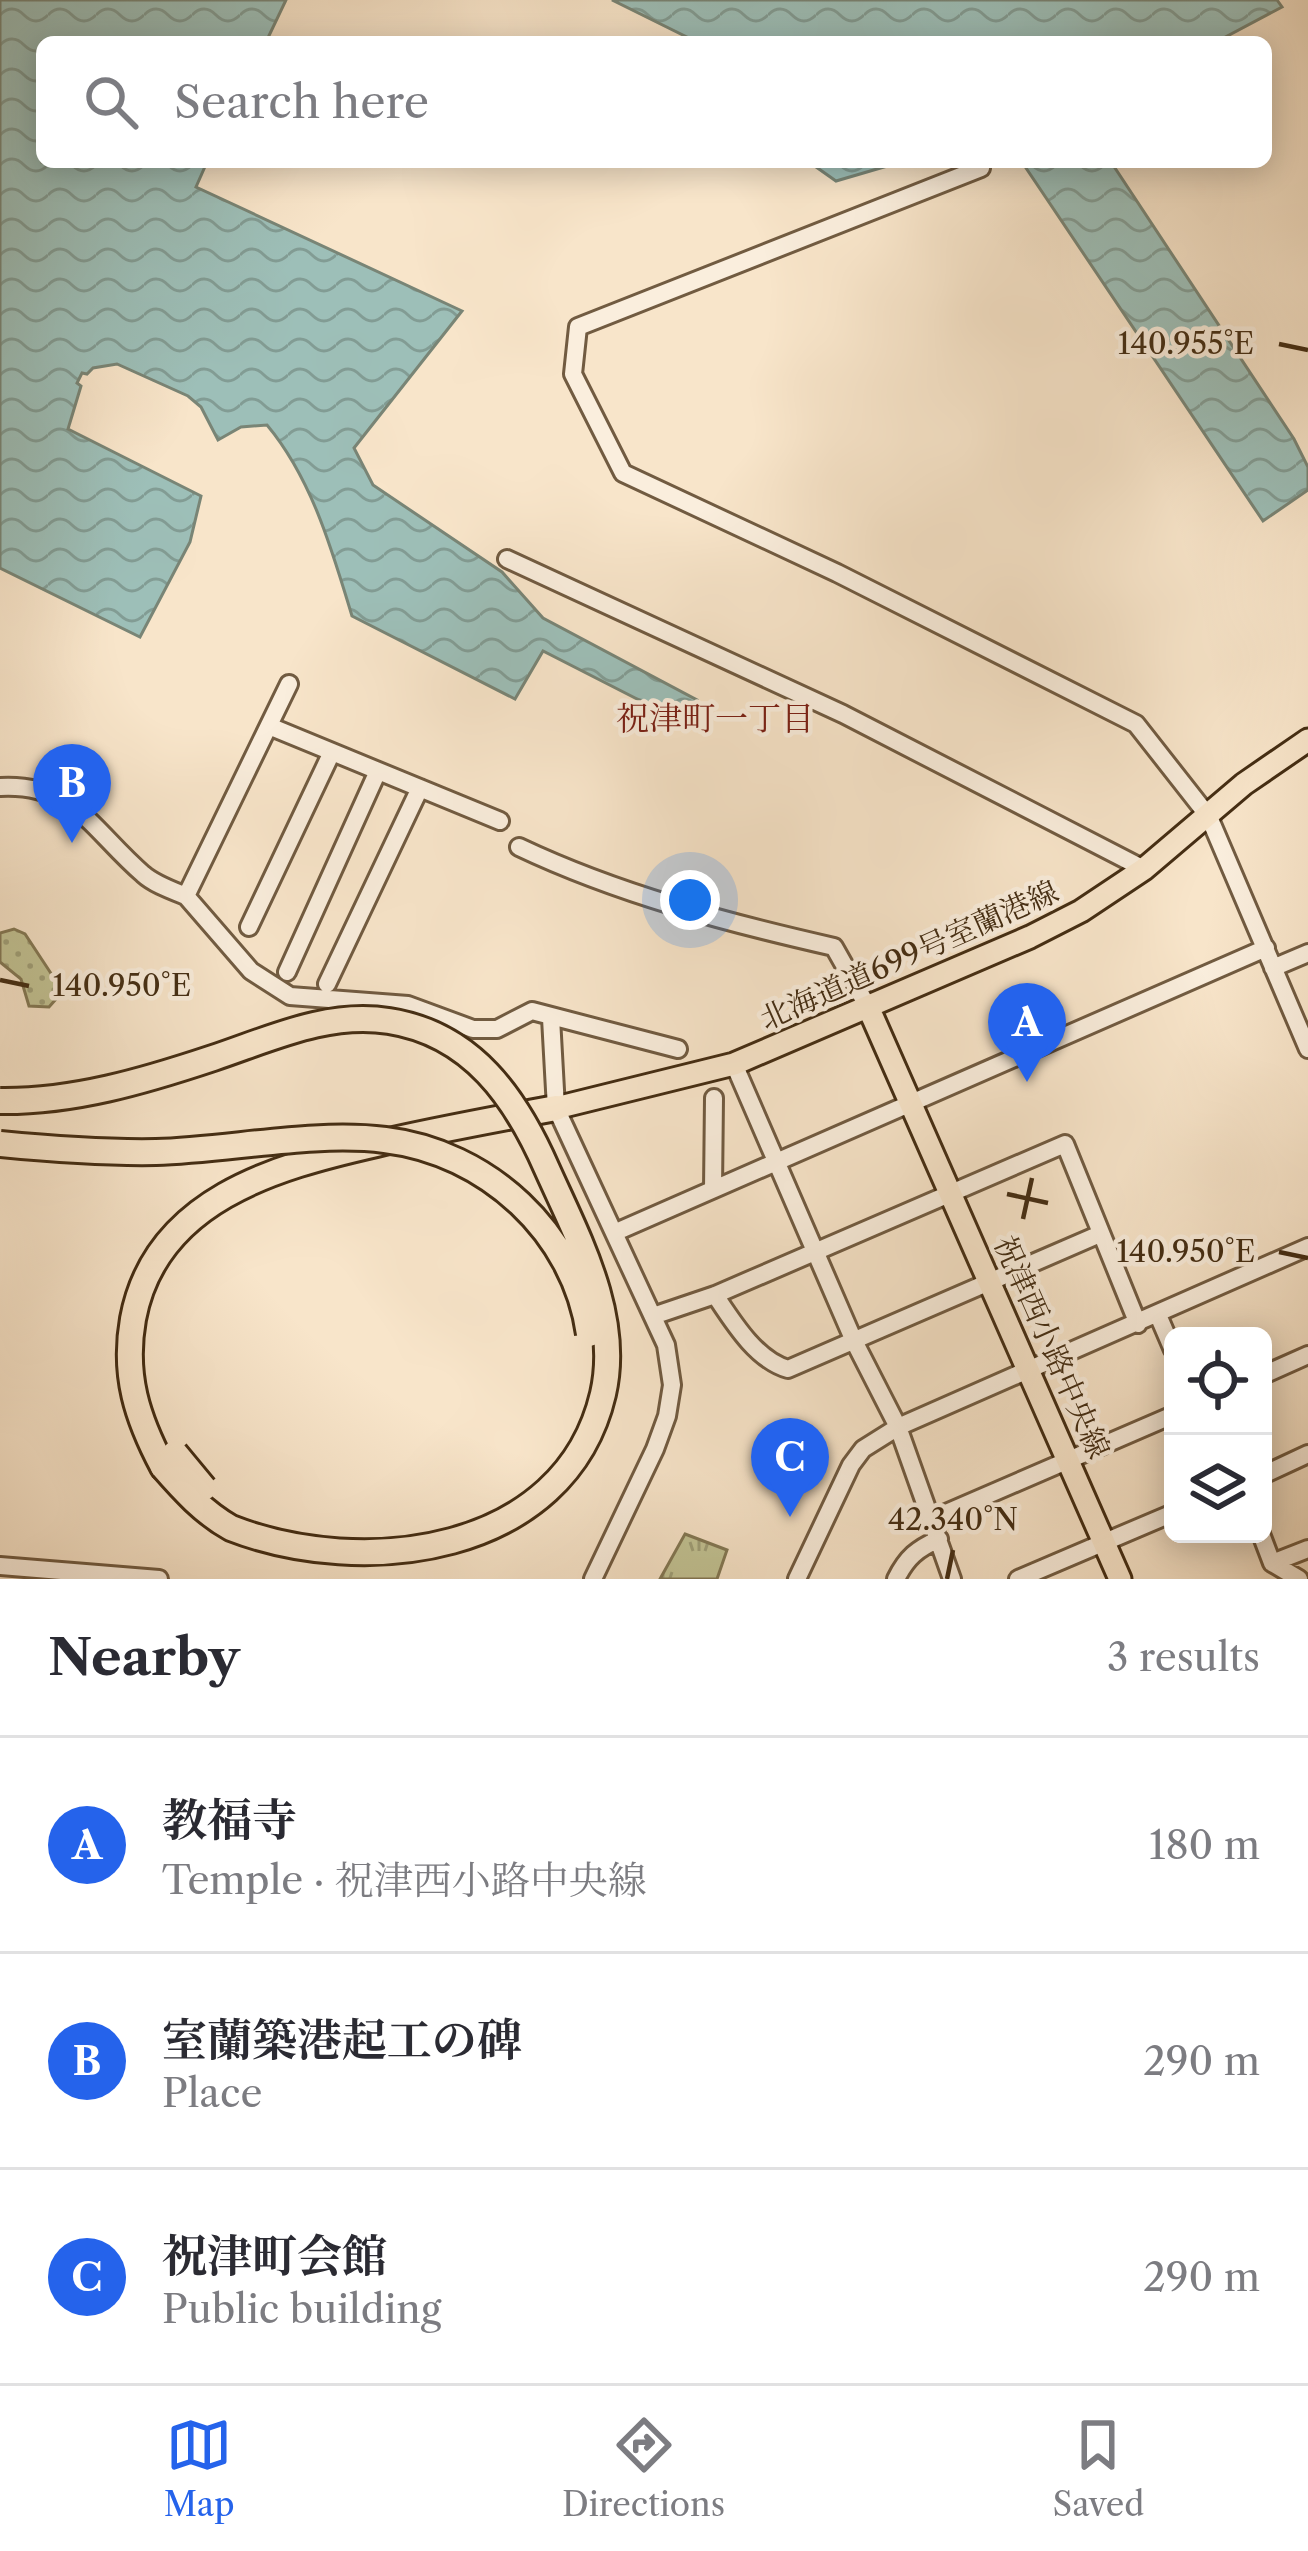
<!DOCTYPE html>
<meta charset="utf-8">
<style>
:root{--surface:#fff;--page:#f2f2f3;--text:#2b2b33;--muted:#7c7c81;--line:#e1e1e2;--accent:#2563eb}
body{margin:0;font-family:"Libre Caslon Text","Noto Serif JP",serif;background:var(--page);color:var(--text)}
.controls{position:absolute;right:36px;bottom:36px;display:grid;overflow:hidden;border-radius:18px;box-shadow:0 6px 30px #0003}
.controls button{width:108px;height:108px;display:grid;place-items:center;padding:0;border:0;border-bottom:3px solid var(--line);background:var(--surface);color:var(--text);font:60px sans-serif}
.you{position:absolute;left:690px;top:900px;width:42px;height:42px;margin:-30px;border:9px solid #fff;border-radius:50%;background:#1a73e8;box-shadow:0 0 0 18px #1a73e833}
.badge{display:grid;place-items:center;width:78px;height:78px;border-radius:50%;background:var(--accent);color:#fff;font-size:39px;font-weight:700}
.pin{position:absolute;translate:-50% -99px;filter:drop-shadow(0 3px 6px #0008)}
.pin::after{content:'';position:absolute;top:63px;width:42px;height:36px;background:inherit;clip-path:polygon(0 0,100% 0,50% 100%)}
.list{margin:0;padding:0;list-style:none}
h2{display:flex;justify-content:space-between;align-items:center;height:156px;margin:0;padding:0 48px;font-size:51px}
h2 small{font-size:39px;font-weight:400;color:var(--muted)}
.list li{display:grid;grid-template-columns:78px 1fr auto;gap:36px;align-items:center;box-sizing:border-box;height:216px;padding:0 48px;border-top:3px solid var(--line)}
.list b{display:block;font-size:45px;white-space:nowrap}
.list p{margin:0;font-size:39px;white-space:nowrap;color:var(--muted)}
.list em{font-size:39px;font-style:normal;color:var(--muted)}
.icon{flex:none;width:66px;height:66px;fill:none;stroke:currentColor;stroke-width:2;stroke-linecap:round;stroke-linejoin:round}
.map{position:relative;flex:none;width:1308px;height:1579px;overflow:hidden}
.search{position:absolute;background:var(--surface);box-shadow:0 6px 30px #0003;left:36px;right:36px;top:36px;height:132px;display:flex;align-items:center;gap:30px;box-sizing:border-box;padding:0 42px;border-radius:18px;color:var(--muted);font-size:45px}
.sheet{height:804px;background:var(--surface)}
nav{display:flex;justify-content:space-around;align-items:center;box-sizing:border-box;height:168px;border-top:3px solid var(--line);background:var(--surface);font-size:33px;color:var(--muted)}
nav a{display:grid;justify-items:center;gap:6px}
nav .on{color:var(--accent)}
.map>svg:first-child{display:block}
.grass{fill:url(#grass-tufts);stroke:#837854;stroke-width:3}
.park{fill:url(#park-dots);stroke:#837854;stroke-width:3}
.water{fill:url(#water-waves);stroke:#798576;stroke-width:3}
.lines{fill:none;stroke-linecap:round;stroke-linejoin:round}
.minor-casing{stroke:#715b41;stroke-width:22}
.major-casing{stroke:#442d13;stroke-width:27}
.highway-casing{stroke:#442d13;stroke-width:30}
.minor{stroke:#faeedd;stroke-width:16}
.major{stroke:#f8e5ca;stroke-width:21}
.highway{stroke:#f8e5ca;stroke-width:24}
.highway-bridge-casing{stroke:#442d13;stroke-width:30;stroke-linecap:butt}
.highway-bridge{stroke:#f8e5ca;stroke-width:24}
.ticks{fill:none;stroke:#442d13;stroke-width:4.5}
.labels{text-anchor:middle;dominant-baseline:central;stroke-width:9;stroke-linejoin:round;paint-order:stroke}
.street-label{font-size:30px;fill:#442d13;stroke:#faeedd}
.neighbourhood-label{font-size:33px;fill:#7a1f14;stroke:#faeedd}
.ticks-label{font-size:30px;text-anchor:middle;fill:#442d13;stroke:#faeedd;stroke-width:9;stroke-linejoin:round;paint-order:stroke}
</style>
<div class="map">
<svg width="1308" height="1579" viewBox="0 0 1308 1579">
<defs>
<pattern id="grass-tufts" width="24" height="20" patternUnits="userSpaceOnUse" patternTransform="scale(3)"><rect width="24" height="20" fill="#c2c394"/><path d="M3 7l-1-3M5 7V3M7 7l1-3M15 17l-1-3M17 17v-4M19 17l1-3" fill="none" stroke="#9f9f78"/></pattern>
<pattern id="park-dots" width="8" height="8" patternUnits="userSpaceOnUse" patternTransform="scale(3)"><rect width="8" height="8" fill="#c2c394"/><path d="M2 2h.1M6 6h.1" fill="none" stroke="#9f9f78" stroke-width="1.8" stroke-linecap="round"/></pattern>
<pattern id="water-waves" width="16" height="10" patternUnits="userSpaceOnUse" patternTransform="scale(3)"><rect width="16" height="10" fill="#9dbfb8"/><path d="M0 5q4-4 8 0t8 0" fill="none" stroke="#829c94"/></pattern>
</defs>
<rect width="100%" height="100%" fill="#f8e5ca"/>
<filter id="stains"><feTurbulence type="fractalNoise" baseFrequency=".00167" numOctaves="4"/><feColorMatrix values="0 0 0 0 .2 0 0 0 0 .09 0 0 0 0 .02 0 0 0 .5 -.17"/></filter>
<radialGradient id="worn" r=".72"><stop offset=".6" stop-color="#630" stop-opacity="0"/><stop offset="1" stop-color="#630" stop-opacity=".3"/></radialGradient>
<path class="grass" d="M685,1534L727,1550L717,1579H660Z"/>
<path class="park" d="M14,929L25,934L58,984L56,999L49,1007L29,1006L21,979L0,962V933Z"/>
<path class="water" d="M0,0H286L266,42H42V162H207L196,187L462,311L354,448L373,485L502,572L543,618L697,700L686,724L543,651L515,699L352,616C332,550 312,479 267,425L241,427L218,440L201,407L188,396L117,364L93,368L87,374L82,373L77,383L81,386L68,429L201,496L190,542L140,637L0,568Z
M612,0H1277L1282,7L1216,42H697Z
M809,162H901L836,181Z
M1022,162H1111L1294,439L1308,467V490L1263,521Z"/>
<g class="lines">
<g class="minor-casing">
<path id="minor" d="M981,168L578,327L573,374L623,473L837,573L1136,724L1209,817L1308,1049
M507,559L843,714L1144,869
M289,684L186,896L251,971L290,996L408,1005L473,1029H497L532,1011L678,1049
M269,726L500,821
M0,787C74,783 92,830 143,874C154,884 171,890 186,896
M519,847C618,894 728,923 834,947L869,1009
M249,927L332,752
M1273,968L1308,953
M287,972L378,771
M327,984L420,788
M551,1018L556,1108L666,1345L672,1385L667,1416L655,1449L593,1579
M734,1064L854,1341L898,1427L952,1579
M713,1189L714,1098
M616,1232L1266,948
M715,1295C733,1322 756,1360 788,1369L1100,1234
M1158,1315L1173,1350
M653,1316L715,1295L1065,1144L1138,1324
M1263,1375L1308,1355
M1263,1475L1308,1454
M932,1519L1173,1415
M1261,1534L1272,1563L1299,1579
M1272,1563L1308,1549
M0,1566L159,1579
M797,1579L851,1465L863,1449L898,1427L1308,1247
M896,1579C907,1557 917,1549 939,1539
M1018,1579L1173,1513"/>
</g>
<g class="major-casing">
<path id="major" d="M869,1009L1120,1579
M556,1108L734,1064L1030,937L1081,911L1144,869L1244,784L1308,740"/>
</g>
<g class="highway-casing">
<path id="highway" d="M163,1467C137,1418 123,1375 133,1319C155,1200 275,1167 376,1144C436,1130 496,1119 556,1108"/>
</g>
<use href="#minor" class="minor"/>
<use href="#major" class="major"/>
<use href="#highway" class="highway"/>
<g class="highway-bridge-casing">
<path id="highway-bridge" d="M0,1101C73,1102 144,1081 213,1058C270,1039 328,1011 389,1021C472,1034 516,1098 547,1169C578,1238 621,1316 603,1394C565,1556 362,1579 231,1528C204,1513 183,1490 163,1467
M0,1144C52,1149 103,1153 156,1152C228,1150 314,1131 385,1140C487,1152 575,1233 589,1334
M175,1453L204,1488"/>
</g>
<use href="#highway-bridge" class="highway-bridge"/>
</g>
<path class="ticks" d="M1279,344L1308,350M0,980L29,986M1007,1194L1048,1203M1023,1219L1032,1178M1279,1252L1308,1258M947,1579L953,1550"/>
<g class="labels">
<g class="street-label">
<text transform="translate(909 955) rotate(-24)">北海道道699号室蘭港線</text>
<text transform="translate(1052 1347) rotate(66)">祝津西小路中央線</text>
</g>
<g class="neighbourhood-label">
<text x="715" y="718">祝津町一丁目</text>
</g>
</g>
<g class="ticks-label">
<text x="1186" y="354">140.955°E</text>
<text x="122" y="996">140.950°E</text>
<text x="1186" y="1262">140.950°E</text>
<text x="953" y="1530">42.340°N</text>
</g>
<rect width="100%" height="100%" filter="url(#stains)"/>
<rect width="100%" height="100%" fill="url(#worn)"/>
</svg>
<div class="controls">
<button><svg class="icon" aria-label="locate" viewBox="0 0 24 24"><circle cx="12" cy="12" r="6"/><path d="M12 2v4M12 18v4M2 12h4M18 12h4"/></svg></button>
<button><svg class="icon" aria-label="layers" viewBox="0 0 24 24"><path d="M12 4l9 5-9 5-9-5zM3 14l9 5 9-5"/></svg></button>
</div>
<div class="you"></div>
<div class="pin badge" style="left:1027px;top:1082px">A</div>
<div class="pin badge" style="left:72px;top:843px">B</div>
<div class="pin badge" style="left:790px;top:1517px">C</div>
<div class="search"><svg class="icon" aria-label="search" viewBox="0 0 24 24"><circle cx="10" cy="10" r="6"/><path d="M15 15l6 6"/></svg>Search here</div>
</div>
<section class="sheet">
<h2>Nearby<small>3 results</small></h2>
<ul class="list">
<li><span class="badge">A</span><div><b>教福寺</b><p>Temple · 祝津西小路中央線</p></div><em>180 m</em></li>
<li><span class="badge">B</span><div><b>室蘭築港起工の碑</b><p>Place</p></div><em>290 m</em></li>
<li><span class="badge">C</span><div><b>祝津町会館</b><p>Public building</p></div><em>290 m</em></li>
</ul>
</section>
<nav>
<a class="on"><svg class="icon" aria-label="map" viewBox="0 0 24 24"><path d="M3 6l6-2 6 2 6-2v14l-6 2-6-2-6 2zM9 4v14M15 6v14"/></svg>Map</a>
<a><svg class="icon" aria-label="directions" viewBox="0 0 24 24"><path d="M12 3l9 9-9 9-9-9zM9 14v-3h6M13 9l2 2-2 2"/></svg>Directions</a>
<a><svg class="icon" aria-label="saved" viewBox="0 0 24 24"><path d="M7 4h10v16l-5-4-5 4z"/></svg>Saved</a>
</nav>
